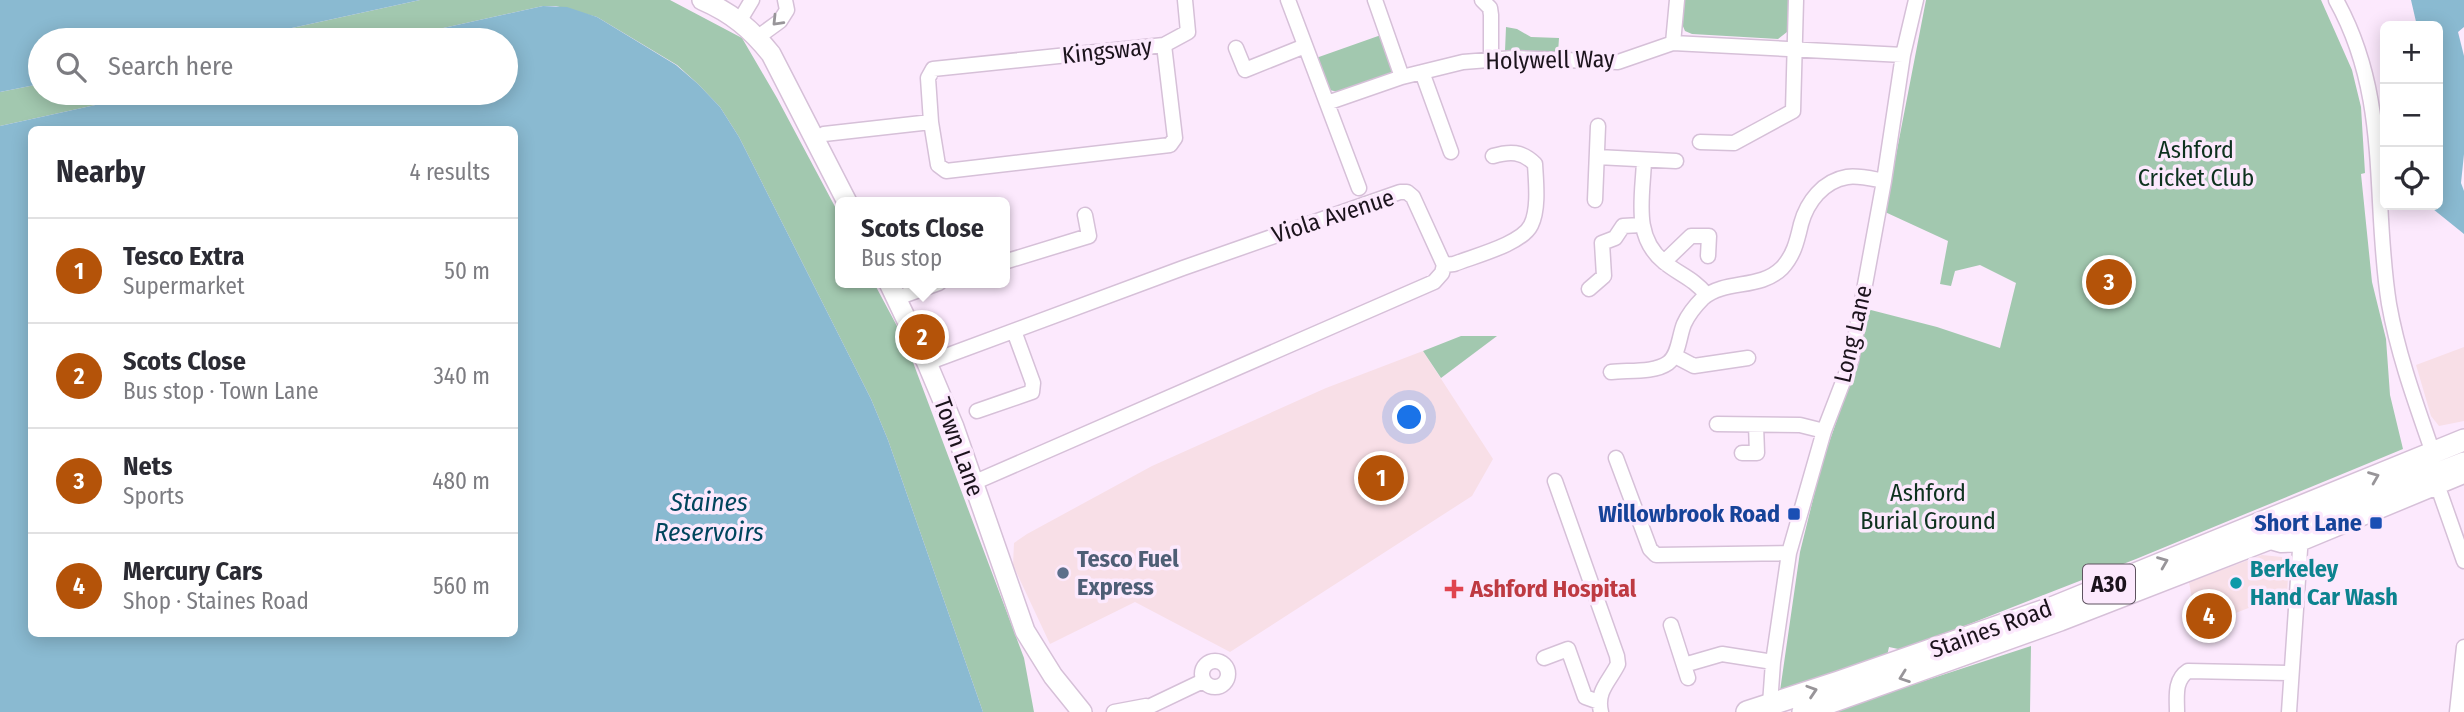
<!DOCTYPE html>
<meta charset="utf-8">
<style>
:root{--surface:#fff;--page:#f7f7f7;--text:#2b2b33;--muted:#7c7c81;--line:#e1e1e2;--accent:#b45309}
body{margin:0;font-family:"Fira Sans Condensed",sans-serif;background:var(--page);color:var(--text)}
.controls{position:absolute;right:21px;top:21px;display:grid;overflow:hidden;border-radius:10px;box-shadow:0 4px 18px #0003}
.controls button{width:63px;height:63px;display:grid;place-items:center;padding:0;border:0;border-bottom:2px solid var(--line);background:var(--surface);color:var(--text);font:35px sans-serif}
.you{position:absolute;left:1410px;top:418px;width:24px;height:24px;margin:-18px;border:5px solid #fff;border-radius:50%;background:#1a73e8;box-shadow:0 0 0 10px #1a73e833}
.badge{display:grid;place-items:center;width:46px;height:46px;border-radius:50%;background:var(--accent);color:#fff;font-size:23px;font-weight:700}
.pin{position:absolute;translate:-50% -50%;border:4px solid #fff;box-shadow:0 2px 7px #0006}
.popup{position:absolute;left:835px;top:197px;width:175px;height:91px;box-sizing:border-box;display:grid;place-content:center;border-radius:10px;background:var(--surface);filter:drop-shadow(0 2px 5px #0005);font-size:23px;white-space:nowrap;color:var(--muted)}
.popup b{font-size:26px;color:var(--text)}
.popup::after{content:'';position:absolute;left:50%;top:100%;margin-left:-14px;border:14px solid transparent;border-top-color:var(--surface)}
.list{margin:0;padding:0;list-style:none}
h2{display:flex;justify-content:space-between;align-items:center;height:91px;margin:0;padding:0 28px;font-size:30px}
h2 small{font-size:23px;font-weight:400;color:var(--muted)}
.list li{display:grid;grid-template-columns:46px 1fr auto;gap:21px;align-items:center;box-sizing:border-box;height:105px;padding:0 28px;border-top:2px solid var(--line)}
.list b{display:block;font-size:26px;white-space:nowrap}
.list p{margin:0;font-size:23px;white-space:nowrap;color:var(--muted)}
.list em{font-size:23px;font-style:normal;color:var(--muted)}
.icon{flex:none;width:38px;height:38px;fill:none;stroke:currentColor;stroke-width:2;stroke-linecap:round;stroke-linejoin:round}
.map{position:relative;flex:none;width:2464px;height:712px;overflow:hidden}
.search{position:absolute;background:var(--surface);box-shadow:0 4px 18px #0003;left:28px;top:28px;width:490px;height:77px;display:flex;align-items:center;gap:18px;box-sizing:border-box;padding:0 24px;border-radius:38px;color:var(--muted);font-size:26px}
.panel{position:absolute;background:var(--surface);box-shadow:0 4px 18px #0003;left:28px;top:126px;width:490px;height:511px;border-radius:10px}
.map>svg:first-child{display:block}
.commercial{fill:#f8dfe7}
.green{fill:#a2c8af}
.water{fill:#8abad1;fill-rule:evenodd}
.lines{fill:none;stroke-linecap:round;stroke-linejoin:round}
.minor-casing{stroke:#d6c0d8;stroke-width:17}
.major-casing{stroke:#d6c0d8;stroke-width:22}
.highway-casing{stroke:#d6c0d8;stroke-width:24}
.minor{stroke:#fff;stroke-width:14}
.major{stroke:#fff;stroke-width:19}
.highway{stroke:#fff;stroke-width:21}
.oneway{stroke:#989599}
.transit-dot{fill:#1a4fb4;stroke:#fce9fd;stroke-width:2.5}
.service-dot{fill:#5c6f8a;stroke:#fce9fd;stroke-width:2.5}
.culture-dot{fill:#0f9aa8;stroke:#fce9fd;stroke-width:2.5}
.health-dot{fill:#e0444e;stroke:#fce9fd;stroke-width:2.5}
.labels{text-anchor:middle;dominant-baseline:central;stroke-width:7;stroke-linejoin:round;paint-order:stroke}
.shield{fill:#fce9fd;stroke:#5e5360;stroke-width:2}
.shield-label{font-size:23px;font-weight:bold;fill:#1b131c}
.street-label{font-size:24px;fill:#1b131c;stroke:#fce9fd}
.park-label{font-size:24px;fill:#0e321f;stroke:#fce9fd}
.transit-label{font-size:24px;font-weight:bold;fill:#164399;stroke:#fce9fd;text-anchor:end}
.service-label{font-size:24px;font-weight:bold;fill:#4e5e75;stroke:#fce9fd;text-anchor:start}
.culture-label{font-size:24px;font-weight:bold;fill:#0d838f;stroke:#fce9fd;text-anchor:start}
.health-label{font-size:24px;font-weight:bold;fill:#be3a42;stroke:#fce9fd;text-anchor:start}
.water-label{font-size:26px;font-style:italic;fill:#01455d;stroke:#fce9fd}
</style>
<div class="map">
<svg width="2464" height="712" viewBox="0 0 2464 712">
<rect width="100%" height="100%" fill="#fce9fd"/>
<path class="commercial" d="M2464,347V421L2439,426L2431,416L2416,365Z
M1423,351L1493,459L1472,496L1230,652L1135,602L1050,644L1013,565L1014,543L1027,534L1152,466L1326,388Z
M2262,555L2282,557L2289,563L2287,593L2192,630L2193,604L2189,582Z"/>
<path class="green" d="M420,0H670L742,38L777,98L840,216V283H874L905,341L1024,658L1034,712H983L888,440L871,399L739,137L720,107L698,84L677,65L597,17L556,6H543L389,40H237Z
M1685,0H1789L1787,32L1778,39L1692,34L1685,31L1682,24Z
M1926,0H2321L2352,70L2361,107L2365,173L2361,174L2372,282L2386,339L2390,395L2403,449L2136,559L1903,650L1889,647L1887,656L1780,691L1800,552L1822,463L1855,368L1867,309L1937,327L2000,348L2016,283L1980,265L1955,271L1951,286L1940,284L1948,241L1885,212Z
M1506,27L1517,29L1531,37L1559,38L1558,53L1505,51Z
M1381,35L1396,72L1339,92L1329,90L1316,58Z
M40,84V93H150L0,126V92Z
M1461,336H1497L1441,378L1423,351Z
M2031,646L2030,712H1829Z"/>
<path class="water" d="M0,0H420L237,40H40V84L0,92Z
M2411,0H2464V27L2458,32L2464,56V154L2461,183L2464,191V234L2433,209L2415,206L2438,205V26H2417Z
M543,6L567,7L597,17L676,65L698,84L720,107L739,137L871,399L888,440L983,712H0V126L150,93H506V40H389ZM32,130H514V634H32Z"/>
<g class="lines">
<g class="minor-casing">
<path id="minor" d="M1288,0L1359,188
M1375,0L1402,77
M1482,0L1490,8L1491,15V60
M2336,0C2391,99 2372,198 2389,304C2398,355 2416,404 2433,453
M740,20L752,0
M758,37L780,21L787,10L785,0
M1673,43L1677,0
M1164,45L1188,32L1185,0
M1236,48L1245,70L1305,46
M1422,72L1451,152
M1327,103L1402,77L1463,62L1514,58L1618,62L1673,43L1903,55
M815,139L824,134L931,122L938,165L946,171L1170,145L1175,138L1164,45L933,69L928,78L931,122
M1700,142L1734,143L1793,111L1796,0
M1597,157L1676,161
M1644,160C1643,196 1632,236 1664,262C1680,275 1693,278 1707,295
M1595,200L1598,126
M1004,262L1089,236L1085,215
M1664,262L1691,236H1709L1708,256
M1444,265L1454,264C1474,256 1522,244 1531,225C1539,209 1536,182 1535,164C1522,151 1510,151 1493,156
M1589,289L1604,276L1602,243L1615,238L1623,226L1641,225
M897,298L939,283
M1675,356L1694,366L1748,358
M927,363L1183,268L1400,192H1407L1413,197L1444,265L1442,273L1434,282L973,483
M1611,372C1628,370 1654,373 1668,363C1679,355 1679,336 1684,324C1688,315 1696,305 1703,298C1726,279 1760,290 1782,268C1794,255 1797,241 1801,224C1807,202 1823,181 1847,177C1858,175 1873,179 1884,181
M977,411L1032,392L1033,383L1014,331
M1717,424L1800,425L1824,431
M1742,453H1757L1756,425
M1616,458L1650,549L1656,555L1789,553
M1555,481L1617,656L1618,664C1609,682 1596,691 1601,712
M2438,487L2464,561
M2267,541L2281,545L2300,544L2464,476
M1671,625L1688,678
M1544,658L1568,649L1585,697L1599,702
M1202 674a13 13 0 1 1 26 0a13 13 0 1 1-26 0Z
M1684,665L1722,654L1773,662
M1770,704L1773,662L1789,553L1824,431L1851,361L1884,181L1903,55L1916,0
M1114,712L1146,706
M1138,712L1203,681
M2177,712C2177,697 2174,680 2188,671L2291,673
M2289,712L2301,535
M2457,712L2464,647"/>
</g>
<g class="major-casing">
<path id="major" d="M702,0C732,13 751,29 771,54L847,202
M889,283L927,363L954,427L1025,631L1053,676L1082,712"/>
</g>
<g class="highway-casing">
<path id="highway" d="M1747,712L1839,682L2054,607L2464,440
M1803,712L2060,620L2464,463"/>
</g>
<use href="#minor" class="minor"/>
<use href="#major" class="major"/>
<use href="#highway" class="highway"/>
</g>
<defs><path id="oneway-chevron" d="M-2-3.5L2.5 0L-2 3.5" fill="none" stroke-width="1.6" stroke-linecap="round" stroke-linejoin="round" transform="scale(1.75)"/></defs>
<g class="oneway">
<use href="#oneway-chevron" transform="translate(777 21) rotate(134)"/>
<use href="#oneway-chevron" transform="translate(2374 477) rotate(-22)"/>
<use href="#oneway-chevron" transform="translate(2163 562) rotate(-22)"/>
<use href="#oneway-chevron" transform="translate(1904 677) rotate(160)"/>
<use href="#oneway-chevron" transform="translate(1812 691) rotate(-18)"/>
</g>
<g class="transit-dot">
<rect x="1787" y="507" width="14" height="14" rx="3.5"/>
<rect x="2369" y="516" width="14" height="14" rx="3.5"/>
</g>
<circle class="service-dot" cx="1063" cy="573" r="7"/>
<circle class="culture-dot" cx="2236" cy="583" r="7"/>
<path class="health-dot" d="M1450.5 578.5h7v7h7v7h-7v7h-7v-7h-7v-7h7z"/>
<g class="labels">
<rect class="shield" x="2083" y="564.5" width="52" height="39" rx="5"/>
<g class="shield-label">
<text x="2109" y="584">A30</text>
</g>
<g class="street-label">
<text transform="translate(1107 51) rotate(-6)">Kingsway</text>
<text transform="translate(1550 60) rotate(-1)">Holywell Way</text>
<text transform="translate(1333 216) rotate(-18)">Viola Avenue</text>
<text transform="translate(1853 334) rotate(-77)">Long Lane</text>
<text transform="translate(959 447) rotate(70)">Town Lane</text>
<text transform="translate(1991 629) rotate(-20)">Staines Road</text>
</g>
<g class="park-label">
<text x="2196" y="150">Ashford<tspan x="2196" dy="28">Cricket Club</tspan></text>
<text x="1928" y="493">Ashford<tspan x="1928" dy="28">Burial Ground</tspan></text>
</g>
<g class="transit-label">
<text x="1780" y="514">Willowbrook Road</text>
<text x="2362" y="523">Short Lane</text>
</g>
<g class="service-label">
<text x="1077" y="559">Tesco Fuel<tspan x="1077" dy="28">Express</tspan></text>
</g>
<g class="culture-label">
<text x="2250" y="569">Berkeley<tspan x="2250" dy="28">Hand Car Wash</tspan></text>
</g>
<g class="health-label">
<text x="1470" y="589">Ashford Hospital</text>
</g>
<g class="water-label">
<text x="709" y="502">Staines<tspan x="709" dy="30">Reservoirs</tspan></text>
</g>
</g>
</svg>
<div class="controls">
<button>+</button>
<button>−</button>
<button><svg class="icon" aria-label="locate" viewBox="0 0 24 24"><circle cx="12" cy="12" r="6"/><path d="M12 2v4M12 18v4M2 12h4M18 12h4"/></svg></button>
</div>
<div class="you"></div>
<div class="pin badge" style="left:1381px;top:478px">1</div>
<div class="pin badge" style="left:922px;top:337px">2</div>
<div class="popup"><b>Scots Close</b>Bus stop</div>
<div class="pin badge" style="left:2109px;top:282px">3</div>
<div class="pin badge" style="left:2209px;top:616px">4</div>
<div class="search"><svg class="icon" aria-label="search" viewBox="0 0 24 24"><circle cx="10" cy="10" r="6"/><path d="M15 15l6 6"/></svg>Search here</div>
<section class="panel">
<h2>Nearby<small>4 results</small></h2>
<ul class="list">
<li><span class="badge">1</span><div><b>Tesco Extra</b><p>Supermarket</p></div><em>50 m</em></li>
<li><span class="badge">2</span><div><b>Scots Close</b><p>Bus stop · Town Lane</p></div><em>340 m</em></li>
<li><span class="badge">3</span><div><b>Nets</b><p>Sports</p></div><em>480 m</em></li>
<li><span class="badge">4</span><div><b>Mercury Cars</b><p>Shop · Staines Road</p></div><em>560 m</em></li>
</ul>
</section>
</div>
